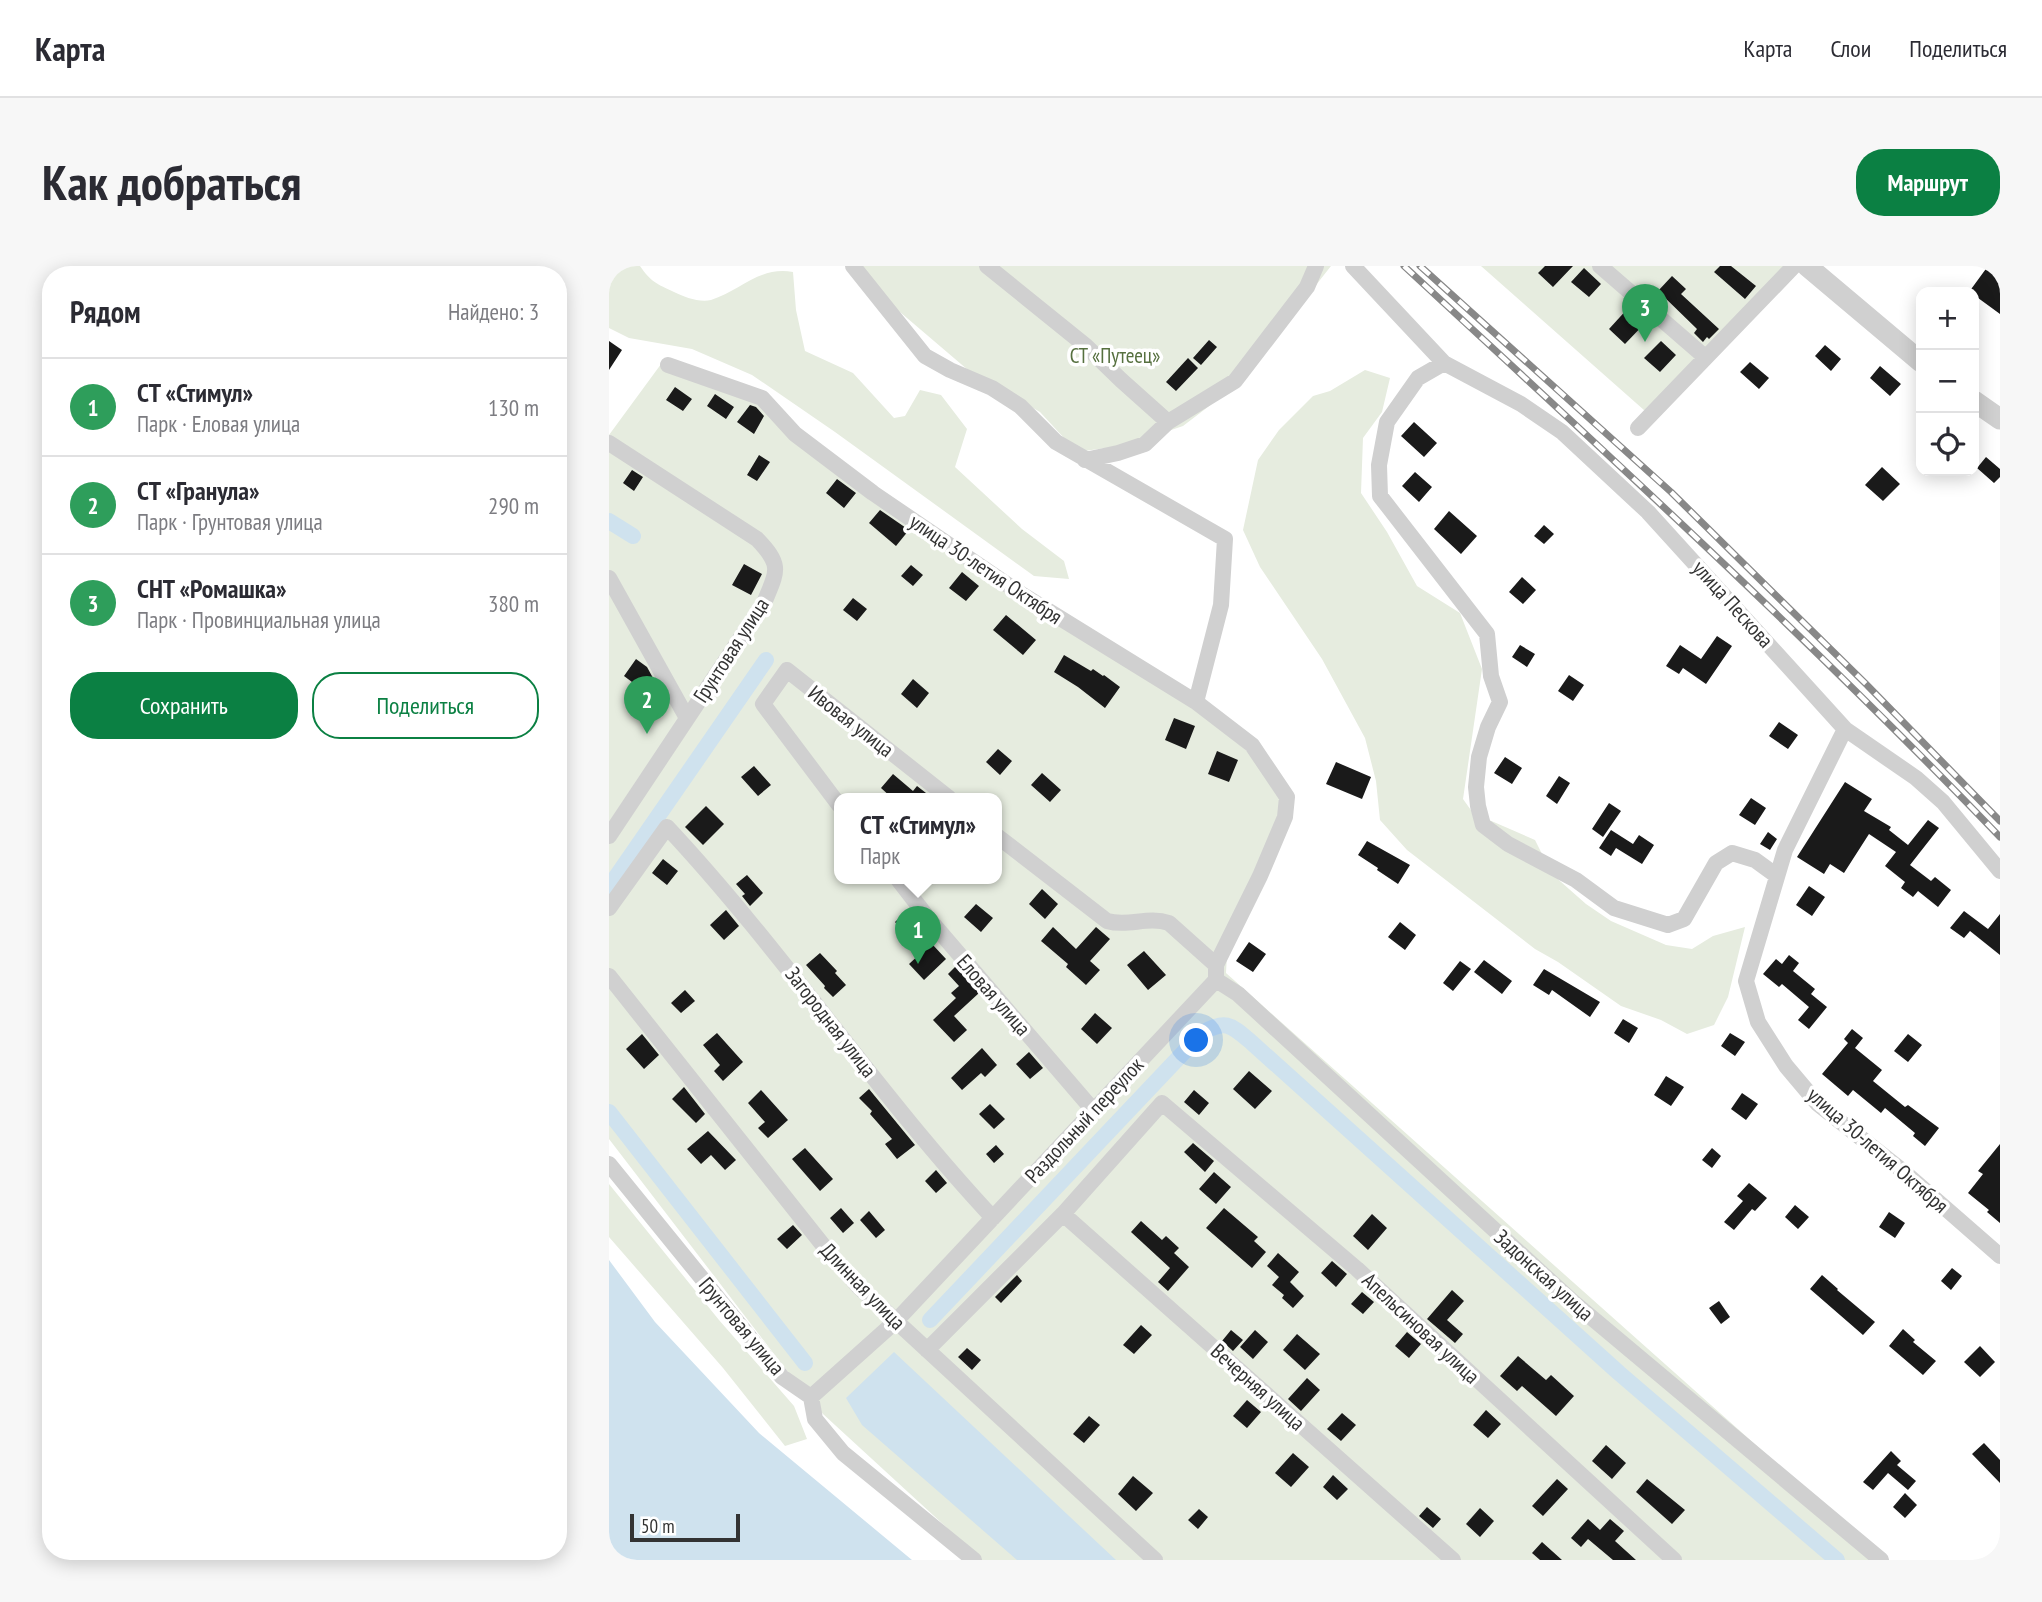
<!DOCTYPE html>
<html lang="ru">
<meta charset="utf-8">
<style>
:root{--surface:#fff;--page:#f7f7f7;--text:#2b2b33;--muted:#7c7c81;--line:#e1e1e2;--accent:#0b8043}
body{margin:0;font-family:"PT Sans Narrow",sans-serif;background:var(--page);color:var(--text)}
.controls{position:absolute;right:21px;top:21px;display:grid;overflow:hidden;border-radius:14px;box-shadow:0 4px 18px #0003}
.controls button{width:63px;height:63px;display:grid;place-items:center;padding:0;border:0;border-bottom:2px solid var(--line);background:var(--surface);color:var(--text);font:35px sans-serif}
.scale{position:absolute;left:21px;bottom:18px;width:110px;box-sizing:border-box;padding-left:7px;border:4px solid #333;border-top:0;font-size:19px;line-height:24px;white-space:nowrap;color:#333;-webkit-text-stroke:5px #fff;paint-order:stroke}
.you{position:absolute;left:588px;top:775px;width:24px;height:24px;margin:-18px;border:5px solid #fff;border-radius:50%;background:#1a73e8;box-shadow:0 0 0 10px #1a73e833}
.badge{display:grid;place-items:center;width:46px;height:46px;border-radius:50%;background:var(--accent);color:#fff;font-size:23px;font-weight:700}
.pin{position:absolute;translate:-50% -58px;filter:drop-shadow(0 2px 4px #0008)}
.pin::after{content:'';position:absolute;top:37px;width:24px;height:21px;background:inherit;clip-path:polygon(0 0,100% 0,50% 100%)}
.popup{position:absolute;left:225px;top:527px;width:168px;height:91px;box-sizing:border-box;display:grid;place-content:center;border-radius:14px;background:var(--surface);filter:drop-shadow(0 2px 5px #0005);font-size:23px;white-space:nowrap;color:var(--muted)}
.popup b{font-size:26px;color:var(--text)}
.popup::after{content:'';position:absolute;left:50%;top:100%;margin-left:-14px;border:14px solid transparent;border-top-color:var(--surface)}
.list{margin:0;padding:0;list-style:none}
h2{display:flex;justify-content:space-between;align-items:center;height:91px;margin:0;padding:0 28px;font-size:30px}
h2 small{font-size:23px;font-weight:400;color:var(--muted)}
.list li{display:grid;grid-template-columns:46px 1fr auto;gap:21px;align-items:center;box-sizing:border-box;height:98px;padding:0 28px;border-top:2px solid var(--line)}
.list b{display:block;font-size:26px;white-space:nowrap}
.list p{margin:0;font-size:23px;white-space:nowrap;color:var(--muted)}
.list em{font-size:23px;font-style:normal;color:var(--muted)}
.actions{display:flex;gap:14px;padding:21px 28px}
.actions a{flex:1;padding:16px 0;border:2px solid var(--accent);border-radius:28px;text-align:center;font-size:24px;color:var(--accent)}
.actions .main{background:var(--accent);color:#fff}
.icon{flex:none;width:38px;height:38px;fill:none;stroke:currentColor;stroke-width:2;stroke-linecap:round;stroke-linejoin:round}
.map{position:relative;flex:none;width:1391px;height:1294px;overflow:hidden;border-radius:28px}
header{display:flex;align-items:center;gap:42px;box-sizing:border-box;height:98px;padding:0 35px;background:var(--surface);border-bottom:2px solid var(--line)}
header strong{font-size:33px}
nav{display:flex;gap:38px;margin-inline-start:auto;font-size:24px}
.intro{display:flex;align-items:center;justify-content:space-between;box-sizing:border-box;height:168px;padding:0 42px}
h1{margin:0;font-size:49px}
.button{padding:18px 32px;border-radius:28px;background:var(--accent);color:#fff;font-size:24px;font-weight:700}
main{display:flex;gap:42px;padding:0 42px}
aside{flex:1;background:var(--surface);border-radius:28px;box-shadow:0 4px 18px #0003}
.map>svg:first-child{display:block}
.green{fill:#e6ecdf;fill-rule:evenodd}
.water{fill:#cfe2ee}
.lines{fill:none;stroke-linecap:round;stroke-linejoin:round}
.canal{stroke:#cfe2ee;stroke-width:16}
.building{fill:#1a1a1a}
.minor{stroke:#d0d0d0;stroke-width:16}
.tertiary{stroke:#d0d0d0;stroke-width:21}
.rail-casing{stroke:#888;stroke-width:7}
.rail{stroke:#fff;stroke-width:4.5;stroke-dasharray:13;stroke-linecap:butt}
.labels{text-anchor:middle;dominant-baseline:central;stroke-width:7;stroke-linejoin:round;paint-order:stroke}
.park-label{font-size:21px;fill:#56703f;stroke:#fff}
.street-label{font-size:21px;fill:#333;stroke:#fff}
</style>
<header>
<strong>Карта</strong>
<nav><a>Карта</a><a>Слои</a><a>Поделиться</a></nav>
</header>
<div class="intro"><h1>Как добраться</h1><a class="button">Маршрут</a></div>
<main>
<aside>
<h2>Рядом<small>Найдено: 3</small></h2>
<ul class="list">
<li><span class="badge" style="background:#2e9e5b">1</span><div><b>СТ «Стимул»</b><p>Парк · Еловая улица</p></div><em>130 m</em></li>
<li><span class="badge" style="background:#2e9e5b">2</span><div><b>СТ «Гранула»</b><p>Парк · Грунтовая улица</p></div><em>290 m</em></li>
<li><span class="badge" style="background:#2e9e5b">3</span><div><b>СНТ «Ромашка»</b><p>Парк · Провинциальная улица</p></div><em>380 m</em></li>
</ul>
<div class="actions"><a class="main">Сохранить</a><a>Поделиться</a></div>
</aside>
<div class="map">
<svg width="1391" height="1294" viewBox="0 0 1391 1294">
<rect width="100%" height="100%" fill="#fff"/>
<path class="green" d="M0,0H31C42,16 48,18 65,26C75,31 91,37 102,34C131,25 150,0 184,6L187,44L196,85L244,107L285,152L296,150L311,124L332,129L358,163L346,201L413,263L455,295L460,313L425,310L226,166L143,109L83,83L20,72L0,62Z
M237,0H722L629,118L574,160L518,179L468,186L431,146L359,104Z
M872,0H1184L1044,152Z
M55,94L148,132L348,281L516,386L664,506L677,537L618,688L617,707L1276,1294H373L214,1148L175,1101L0,873V169ZM230,532H388V612H230Z
M756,104L781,112L773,146L754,172L752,227L778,266L808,320L851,347L873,403L854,533L864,547L926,574L943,608L977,638L1002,655L1057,679L1083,683L1104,670L1136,661L1119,731L1105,759L1078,768L1052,754L1012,740L949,696L926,683L798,584L771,554L767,515L756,472L713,393L651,301L634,264L649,194L670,164L704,130L721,125Z
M0,918L110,1054L185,1140L198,1173L176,1180L114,1102L0,971Z"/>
<path class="water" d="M0,994L46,1056L150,1167L303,1294H0Z
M285,1086L507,1294H408L253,1159L237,1132Z"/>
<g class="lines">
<path class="canal" d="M0,255L24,270
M0,621L157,394
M0,846L196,1097
M321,1054L593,767C617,753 622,759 642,776L1010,1107L1228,1294"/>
</g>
<path class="building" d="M936,0H964L944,21L929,7Z
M1111,0H1122L1147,20L1136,33L1105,6Z
M1379,0H1391V48L1365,29V26H1360Z
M975,2L992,18L980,31L962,16Z
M1063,10L1077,23L1072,28L1110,63L1100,73L1098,71L1094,76L1085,67L1088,63L1049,25Z
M1021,40L1038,55L1016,78L1000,63Z
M600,74L608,81L592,99L584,92Z
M0,75L13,84L0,104Z
M1052,75L1067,89L1051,106L1035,92Z
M1216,79L1232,93L1222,105L1206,90Z
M579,92L589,102L567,125L557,116Z
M1141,96L1160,112L1150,123L1131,106Z
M1271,100L1292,118L1281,130L1261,112Z
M66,121L83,133L74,145L57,134Z
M106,128L125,141L117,153L98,140Z
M141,139L147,141L155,150L145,168L128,156Z
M805,156L828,177L815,191L792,170Z
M150,189L161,196L148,215L138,209Z
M1377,191L1391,203V211L1385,217L1368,202Z
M1273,201L1291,218L1274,235L1256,219Z
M23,204L34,211L25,225L14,217Z
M806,206L823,221L810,236L793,220Z
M228,213L247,227L235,242L217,227Z
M271,244L300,264L287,280L260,257Z
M840,245L868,270L852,288L825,263Z
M935,259L945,268L935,278L925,270Z
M135,298L153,308L142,329L123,319Z
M302,299L314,309L304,320L292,310Z
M353,306L370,320L357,335L340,322Z
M913,311L927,324L914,338L900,326Z
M244,332L258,343L248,355L234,344Z
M397,349L427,374L414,389L384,364Z
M1108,370L1123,380L1097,418L1074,402L1070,408L1057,400L1071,379L1092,393Z
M911,379L926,388L918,401L903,391Z
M455,389L482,405L484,403L494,410L495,409L511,421L496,442L469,421L445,406Z
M27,393L38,401L44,412L35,425L15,410Z
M960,409L975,419L964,435L949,425Z
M304,413L320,427L308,442L292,428Z
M565,452L586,460L577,483L556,474Z
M1170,456L1189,469L1179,483L1160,470Z
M389,483L403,495L391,509L377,496Z
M608,485L629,494L620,516L599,508Z
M896,491L913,502L903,518L885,507Z
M727,496L762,511L753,533L717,518Z
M145,500L162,519L149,530L132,511Z
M433,507L452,524L441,536L422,519Z
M284,508L304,525L308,520L317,527L313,532H283L272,522Z
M950,510L961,517L948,538L937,530Z
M1236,516L1263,533L1255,545L1282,561L1280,564L1299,579L1319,554L1330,562L1301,599L1322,615L1326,611L1342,624L1329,641L1309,625L1304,631L1292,622L1296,616L1276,600L1287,586L1260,568L1235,607L1221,598L1215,608L1188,591Z
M1142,532L1157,542L1146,559L1130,549Z
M1000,537L1012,545L994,571L983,563Z
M97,540L115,558L94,579L76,561Z
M1002,564L1024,578L1030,569L1045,579L1033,598L1007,582L1002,590L990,582Z
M1159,566L1168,573L1161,584L1151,578Z
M758,575L801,599L789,618L768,604L769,602L749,589Z
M54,593L69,605L58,619L43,607Z
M138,609L154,627L141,640L133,630L136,628L127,618Z
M1200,620L1216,631L1203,650L1187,639Z
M433,623L449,638L436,653L420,638Z
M367,638L384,652L372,666L355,651Z
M117,644L130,660L115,674L101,659Z
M1355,645L1379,663L1391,648V689L1361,665L1355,672L1341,662Z
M295,648L337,693L315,714L300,698L313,686L286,656Z
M791,656L807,669L796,684L779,671Z
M444,661L467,683L487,661L501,673L481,695L491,704L477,719L457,701L459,698L432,675Z
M640,676L657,688L644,706L627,695Z
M535,685L557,709L539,724L518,699Z
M211,687L228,705L226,707L237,719L224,731L215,722L216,720L197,699Z
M1180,689L1190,697L1184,705L1206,723L1202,728L1218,741L1200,763L1189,754L1200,741L1173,718L1170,721L1154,708L1167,693L1173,698Z
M875,694L903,715L893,728L865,706Z
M851,695L862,703L844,725L834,717Z
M347,700L370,727L345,750L358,764L345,776L324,754L347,732L342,727L350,720L339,708Z
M935,703L991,736L981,751L943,724L940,729L924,719Z
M76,724L86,735L72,747L62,737Z
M486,747L503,762L488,778L472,763Z
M1014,753L1029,762L1020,777L1005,767Z
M1243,763L1254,772L1246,782L1273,804L1264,815L1296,841L1299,839L1330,862L1316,880L1304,870L1306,867L1276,842L1272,847L1244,824L1239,830L1213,808L1239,777L1235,773Z
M108,767L134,796L114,815L105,805L111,799L94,779Z
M1121,767L1136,776L1126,790L1112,780Z
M33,768L50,789L35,803L17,783Z
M1299,768L1313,779L1299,796L1285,785Z
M373,782L388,799L376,811L372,807L353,824L342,812Z
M420,786L434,802L421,813L407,798Z
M640,805L663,825L646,843L624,823Z
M1057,810L1075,821L1062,840L1045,829Z
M75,821L96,848L87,857L63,833Z
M260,823L306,879L288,893L276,878L283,873L261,848L263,845L250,832Z
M152,824L179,854L159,872L149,862L156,856L139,837Z
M585,824L600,837L590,849L575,836Z
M1133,827L1149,838L1137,854L1122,843Z
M381,838L396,853L385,863L370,848Z
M99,865L127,894L116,904L102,889L92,898L78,883Z
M584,877L605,895L596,906L575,886Z
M1391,878V957L1378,946L1380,944L1359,927L1374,908L1369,905Z
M387,879L395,888L385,897L377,888Z
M196,882L224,913L211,925L183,893Z
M1103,882L1112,890L1103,902L1093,894Z
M327,904L338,917L327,927L316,915Z
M605,906L622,921L607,938L590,923Z
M1140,917L1158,932L1146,945L1143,943L1125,964L1115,956L1134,935L1128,930Z
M1186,939L1200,951L1189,963L1176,951Z
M232,942L245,957L234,967L221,952Z
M615,942L649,971L645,975L657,986L643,1002L597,962Z
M260,945L276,964L267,972L251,954Z
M1280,946L1296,957L1286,972L1270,961Z
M763,948L778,962L759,984L744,970Z
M532,955L553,974L557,970L570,982L565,987L580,1001L559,1025L549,1016L561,1002L522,966Z
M184,959L193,969L178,983L168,973Z
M669,987L690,1006L681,1016L695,1030L684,1042L673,1032L675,1029L663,1019L670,1011L658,1000Z
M723,995L738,1008L727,1021L712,1007Z
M1343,1002L1353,1010L1342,1024L1332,1015Z
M408,1009L413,1015L392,1037L386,1031Z
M1213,1009L1229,1023L1228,1024L1266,1056L1254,1069L1201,1023Z
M843,1024L855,1035L838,1054L854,1068L846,1077L818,1053Z
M753,1026L765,1036L754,1048L742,1038Z
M1110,1035L1121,1051L1112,1058L1100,1042Z
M532,1059L543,1069L525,1088L514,1079Z
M1294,1063L1306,1074L1304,1076L1327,1095L1314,1109L1280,1080Z
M622,1064L634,1074L624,1085L613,1075Z
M646,1064L659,1076L644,1093L631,1081Z
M798,1066L812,1078L800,1092L786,1080Z
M688,1068L711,1088L696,1104L674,1084Z
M1371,1080L1386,1096L1371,1111L1355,1096Z
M358,1082L372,1094L363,1104L349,1091Z
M909,1090L937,1114L942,1109L965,1130L947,1150L913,1120L908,1125L891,1110Z
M698,1112L711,1124L692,1145L679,1133Z
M638,1134L652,1146L638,1162L624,1150Z
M877,1144L892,1158L879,1172L864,1159Z
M733,1147L747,1159L732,1175L718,1163Z
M480,1150L491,1159L475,1177L464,1168Z
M1375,1177L1391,1194V1217L1363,1188Z
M997,1179L1017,1197L1003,1213L983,1195Z
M1282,1185L1292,1195L1288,1199L1307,1215L1299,1224L1279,1207L1264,1224L1254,1216Z
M684,1187L700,1201L682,1221L666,1207Z
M724,1209L739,1223L728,1234L714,1221Z
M524,1210L544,1227L527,1245L509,1228Z
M948,1213L959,1223L934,1250L923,1240Z
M1038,1213L1076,1244L1063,1258L1027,1226Z
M1296,1227L1308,1239L1296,1252L1284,1241Z
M818,1241L832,1253L824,1262L810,1250Z
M871,1242L885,1255L871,1271L857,1258Z
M590,1243L599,1251L589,1263L579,1254Z
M979,1253L991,1264L1001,1253L1015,1265L1006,1275L1027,1294H1004L979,1273L972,1281L962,1272Z
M933,1276L953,1294H931L923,1287Z"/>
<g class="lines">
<path class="minor" d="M244,0L316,90L341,104L383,122L411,140L447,176L616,273L612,339L587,436
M378,0L477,80L512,114L559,156
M744,0L835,97L912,138L953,166L1039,246L1236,463L1307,512L1334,536L1391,605
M991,0L1096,91
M835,97L809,112L778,156L770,199L771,230L878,368L882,410L891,436L879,461L870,491L867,521L869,540L874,559L899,578L967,614L1005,642L1059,659L1075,653L1107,597L1123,587L1146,594L1168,610
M59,99L153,132L186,168L264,227L409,326L587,436L643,479L678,531L676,551L651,610L607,699V714L287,1055L202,1131
M1029,162L1185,0
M0,177L148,273C174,300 168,305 155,337L0,570
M476,194L509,187L536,178L559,156L626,115L698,21L707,0
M0,312L78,452
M1236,463L1176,584L1137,715L1149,756L1177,800L1209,838L1295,906L1391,990
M230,539L154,438L178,404L340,532
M388,570L498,655C519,661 539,650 560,657L607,699
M288,612L319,652L484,844
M0,642L58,561C174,685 268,828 384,952
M0,710L221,988L249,1020L546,1294
M607,714L629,728L964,1036L1272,1294
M0,898L173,1111L202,1131L206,1153L234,1187L365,1294
M454,948L844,1294
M318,1084L454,948L553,837L748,1003L1065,1294"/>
<path class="tertiary" d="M1198,0L1312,96
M1365,135L1391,153"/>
<g class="rail-casing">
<path id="rail" d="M795,0C997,187 1200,372 1391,571
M811,0L1062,226L1257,418L1391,555"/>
</g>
<use href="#rail" class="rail"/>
</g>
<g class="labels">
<g class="park-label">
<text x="506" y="89">СТ «Путеец»</text>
</g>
<g class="street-label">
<text transform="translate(377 303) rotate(34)">улица 30-летия Октября</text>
<text transform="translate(1124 338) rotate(48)">улица Пескова</text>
<text transform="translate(122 384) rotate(-57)">Грунтовая улица</text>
<text transform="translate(242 455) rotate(38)">Ивовая улица</text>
<text transform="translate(385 729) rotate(49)">Еловая улица</text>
<text transform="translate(222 756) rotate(52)">Загородная улица</text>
<text transform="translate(475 854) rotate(-47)">Раздольный переулок</text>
<text transform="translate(1269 884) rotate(41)">улица 30-летия Октября</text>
<text transform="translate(935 1009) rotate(42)">Задонская улица</text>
<text transform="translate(254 1020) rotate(46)">Длинная улица</text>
<text transform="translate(133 1060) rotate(50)">Грунтовая улица</text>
<text transform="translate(812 1062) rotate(43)">Апельсиновая улица</text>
<text transform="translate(649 1121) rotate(42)">Вечерняя улица</text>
</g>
</g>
</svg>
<div class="controls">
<button>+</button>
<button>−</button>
<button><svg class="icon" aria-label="locate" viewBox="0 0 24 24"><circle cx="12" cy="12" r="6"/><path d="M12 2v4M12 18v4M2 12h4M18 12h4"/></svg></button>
</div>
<div class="scale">50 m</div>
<div class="you"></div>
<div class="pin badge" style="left:309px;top:698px;background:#2e9e5b">1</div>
<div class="popup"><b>СТ «Стимул»</b>Парк</div>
<div class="pin badge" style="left:38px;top:468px;background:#2e9e5b">2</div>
<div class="pin badge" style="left:1036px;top:76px;background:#2e9e5b">3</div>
</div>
</main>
